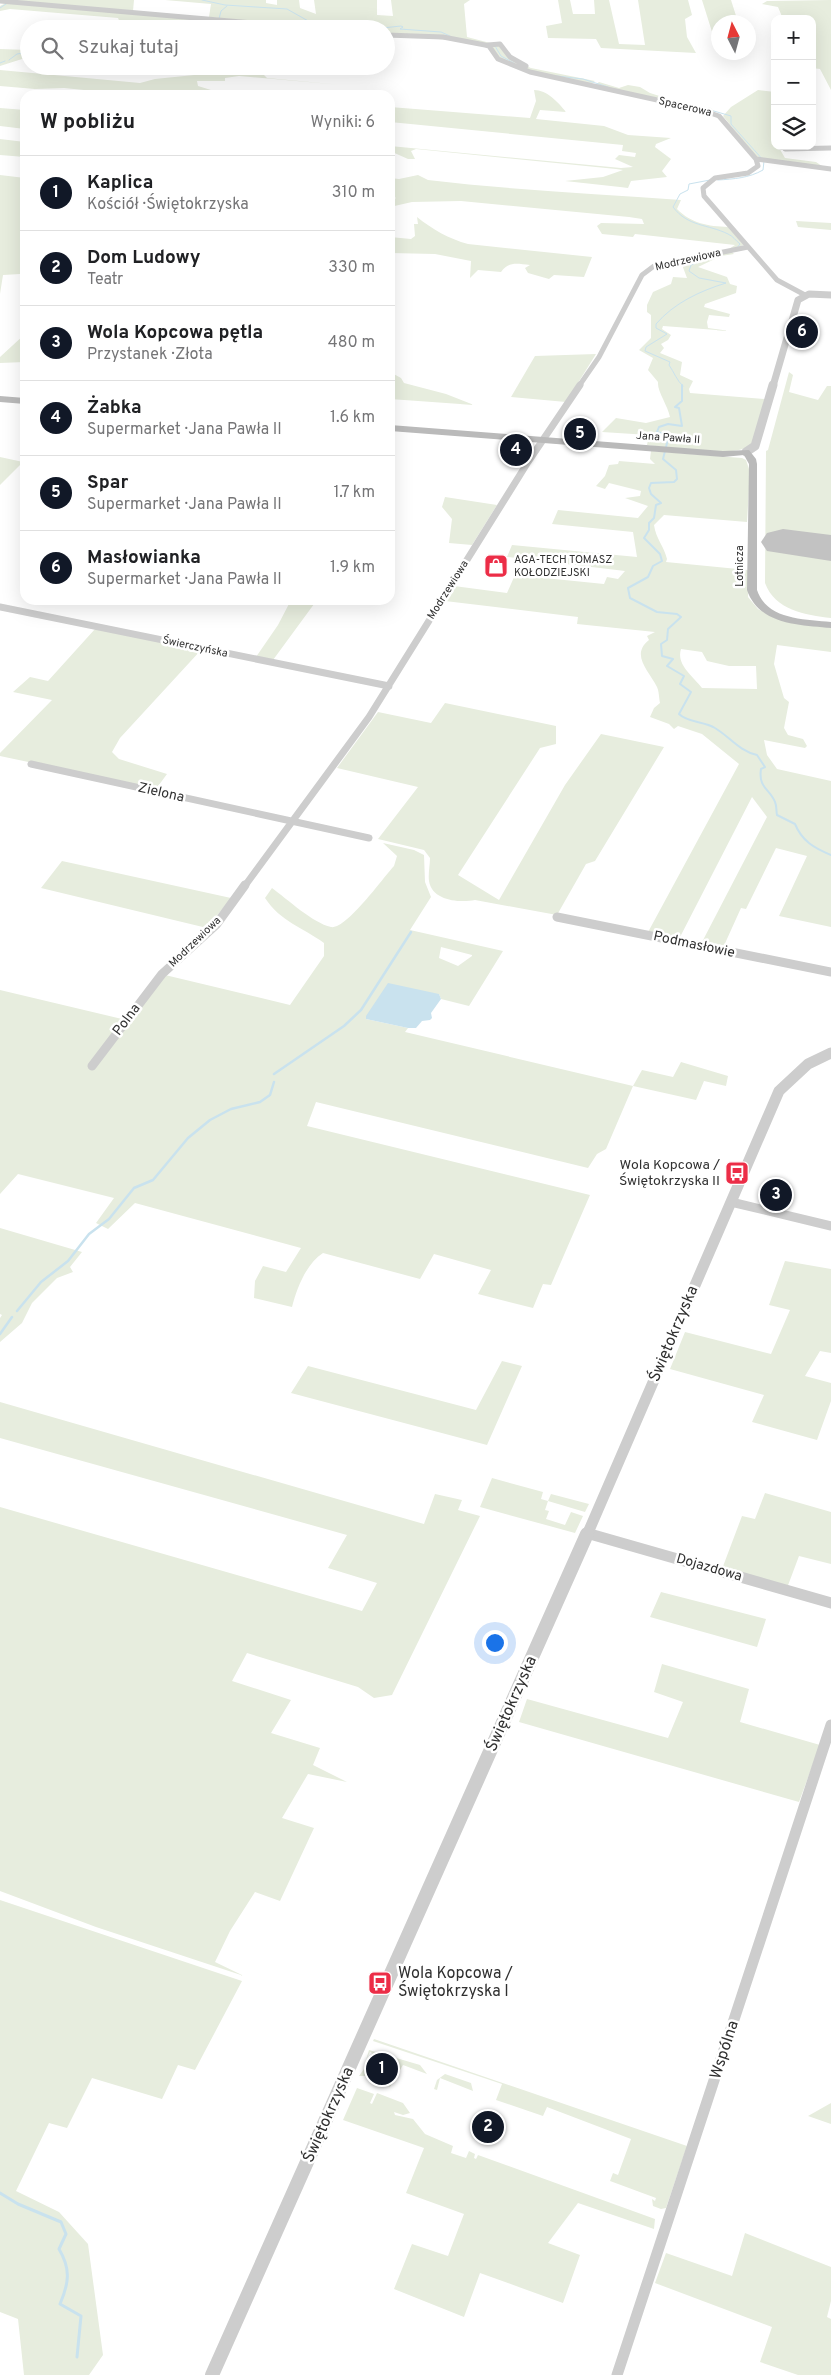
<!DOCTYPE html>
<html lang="pl">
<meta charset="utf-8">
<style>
:root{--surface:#fff;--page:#f2f2f2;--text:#202124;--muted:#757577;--line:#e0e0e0;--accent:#111827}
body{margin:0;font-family:Overpass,sans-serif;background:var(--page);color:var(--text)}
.controls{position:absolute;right:15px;top:15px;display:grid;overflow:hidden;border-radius:10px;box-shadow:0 5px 20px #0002}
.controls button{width:45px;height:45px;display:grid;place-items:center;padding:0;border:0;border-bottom:1px solid var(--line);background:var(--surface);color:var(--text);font:25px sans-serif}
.compass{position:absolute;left:711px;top:15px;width:45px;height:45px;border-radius:50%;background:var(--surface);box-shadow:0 5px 20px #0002;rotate:354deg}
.you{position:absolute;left:494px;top:1642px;width:18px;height:18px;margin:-12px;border:4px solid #fff;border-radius:50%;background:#1a73e8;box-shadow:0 0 0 8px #1a73e833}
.badge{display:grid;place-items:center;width:32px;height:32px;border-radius:50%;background:var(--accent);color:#fff;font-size:16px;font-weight:700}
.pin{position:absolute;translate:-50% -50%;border:2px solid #fff;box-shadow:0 1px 5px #0006}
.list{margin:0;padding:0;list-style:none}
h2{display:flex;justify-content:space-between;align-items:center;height:65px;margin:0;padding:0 20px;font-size:21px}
h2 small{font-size:16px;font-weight:400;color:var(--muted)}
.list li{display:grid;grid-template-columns:32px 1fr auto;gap:15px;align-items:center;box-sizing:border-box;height:75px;padding:0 20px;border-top:1px solid var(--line)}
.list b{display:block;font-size:19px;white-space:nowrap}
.list p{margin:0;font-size:16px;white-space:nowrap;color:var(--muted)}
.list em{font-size:16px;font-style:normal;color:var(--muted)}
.icon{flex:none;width:28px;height:28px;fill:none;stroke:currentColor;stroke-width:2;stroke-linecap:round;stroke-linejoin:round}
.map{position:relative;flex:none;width:831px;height:2375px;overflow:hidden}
.search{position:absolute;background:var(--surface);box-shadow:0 5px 20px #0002;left:20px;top:20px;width:375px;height:55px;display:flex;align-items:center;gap:12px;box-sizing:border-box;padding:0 18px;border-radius:28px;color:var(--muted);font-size:19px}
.panel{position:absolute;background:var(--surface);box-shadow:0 5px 20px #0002;left:20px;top:90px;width:375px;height:515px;border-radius:15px}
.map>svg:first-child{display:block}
.green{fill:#e7edde;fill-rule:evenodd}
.water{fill:#c9e2ee}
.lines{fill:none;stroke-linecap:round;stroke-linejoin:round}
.stream-far3{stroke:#c9e2ee;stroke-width:1}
.stream-far2{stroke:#c9e2ee;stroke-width:2}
.stream-far1{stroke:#c9e2ee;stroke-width:2.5}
.stream{stroke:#c9e2ee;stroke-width:3}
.runway{fill:#c2c2c2;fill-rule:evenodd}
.minor-far3{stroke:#cdcdcd;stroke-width:5}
.minor-far2{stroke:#cdcdcd;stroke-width:7}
.minor-far1{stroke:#cdcdcd;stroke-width:9}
.minor{stroke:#cdcdcd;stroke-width:11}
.tertiary-far3{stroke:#cdcdcd;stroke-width:7}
.tertiary-far2{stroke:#cdcdcd;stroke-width:9}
.tertiary-far1{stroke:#cdcdcd;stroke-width:11}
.tertiary{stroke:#cdcdcd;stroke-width:14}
.secondary{fill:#bababa;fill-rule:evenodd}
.labels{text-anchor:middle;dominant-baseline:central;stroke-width:5;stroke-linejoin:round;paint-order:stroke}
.far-street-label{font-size:11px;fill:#303030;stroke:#fff}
.far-poi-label{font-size:11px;fill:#303030;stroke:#fff;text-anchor:start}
.street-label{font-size:14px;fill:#303030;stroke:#fff}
.poi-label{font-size:14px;fill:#303030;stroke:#fff;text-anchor:end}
.near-street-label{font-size:16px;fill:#303030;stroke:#fff}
.near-poi-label{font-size:16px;fill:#303030;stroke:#fff;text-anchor:start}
</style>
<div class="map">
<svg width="831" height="2375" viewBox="0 0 831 2375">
<rect width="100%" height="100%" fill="#fff"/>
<path class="green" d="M5,0H134L133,11Z
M165,0H266V3L277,5V0H299L300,8L316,14L314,0H377V15L393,16L391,0H470L464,4L467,37L498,45L510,59L531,68L595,81L591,84L541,74L499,59L491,46L479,43L386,34V29H333L209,17L211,4Z
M558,0H570L573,14H595L594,0H609L619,44L645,45L638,0H688L692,15L685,19L687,37L696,53L601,48L596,39L548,38L546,26L562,23Z
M702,0H731L738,22H718V51Z
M831,0V90L820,69L812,68V19H783L778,7L762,4L767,1Z
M8,2L216,20L208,29H139L121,25L118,18L10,9L0,11V6Z
M0,49L29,50V54L22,59L0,66Z
M266,66H278L263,74L267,78L342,85L239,76L225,78V81H197L198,86L211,90L265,95H123L124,94L64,88L35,89L0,86V70L140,83L155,79L204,74L220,75Z
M599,82L619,88L628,85L640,87L650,93L675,101L711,108L715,112L595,85Z
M534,90C547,90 558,102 566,112L540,110L536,119L604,126L628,135L671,138L656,144L655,147L671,159L662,171L667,177L631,181L628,188L620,187L565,181L603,177L623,170L616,169L416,149L411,151L415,159H408L390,151V146L621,168L633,167L615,159L619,155L635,157L636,153L622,151L623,145L390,122V107L530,118L536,101Z
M758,90L775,92V146H778L785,158L816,162L825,168L757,158L723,116L731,107Z
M0,108L25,110V129L0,126Z
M0,139L25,142V157L0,155Z
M0,175L25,178V271L20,274L3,275L0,294Z
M418,175L428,180C512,190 597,194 681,200L677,209C692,224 708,226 728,227L744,245L729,249L735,245L635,234L633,237L602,234L597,226L601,223L644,224L642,219L629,217L461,201L412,202L390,207V202L396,198L390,194V178L399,179Z
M417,217C432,229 449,239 468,244L592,257L584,277L554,275L549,279L528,273L525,268L530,265C517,264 509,261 501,272L478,270L470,278L471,261L435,254L390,253V237L411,239L415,236L414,224H418Z
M796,221L831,223V230L798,227Z
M731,251L734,254L721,256L698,267L727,277L730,284L737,286L736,293L705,304L704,307L730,314L729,317L709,315L707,322L708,328L730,331L663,326L662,329L671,335L668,340L661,344L664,348L660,353L682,362L680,375L693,381L689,389L690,393L765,399C761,412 759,431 752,443C742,460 667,447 647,445L649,435L602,432L616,418L646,423L670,417C668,406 657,391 658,382L648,370L653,358L639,350L651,338V315L647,312V305L653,292L671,284L673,277L687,278L681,262Z
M25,334V362L0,363V357Z
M596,354L566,402L511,397L535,356Z
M390,372L401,378L404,383L446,394L474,405L390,399L393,388L390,386Z
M789,372L793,375L789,392L818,400L827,386H831V618C805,615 775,610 765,583L766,451L768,450Z
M651,451L742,458L746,460L750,472L747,522L664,515L654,525C656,539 664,546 667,559L666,562L748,570V597L758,609L767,614L831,628V652L777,645L774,664L784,698L789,702L784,728L788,735L803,739L807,746L805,748L764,740L767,755L777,769L831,781V927L779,916L807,856L776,848L746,909L741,908L722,950L647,934L739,764L702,734L678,726L674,729L669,724L650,717L654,708L660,703C659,698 659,691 657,687C649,671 630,655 649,640L647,636L655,632L577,624L578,617L445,601L454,586L507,593L515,575L604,584L607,577L618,579L625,571L507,557L512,545L637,557L633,532L552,524L558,510L638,518L648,506L625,498L640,496L641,491L609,483L605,489L596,486L605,476L609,465L618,464L619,461L655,464L650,459ZM681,649L702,652L707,661L729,666H756L757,689L702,688C693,676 676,665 681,649ZM752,797L767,817L701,944L679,939Z
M0,457L23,462L0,485Z
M445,497L497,505L472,545L449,543L452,519L442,507Z
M291,600H317L273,660L256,657L278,625Z
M95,629L201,650L120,738L112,752L119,759L167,774L156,789L0,756V753L52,700L13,692L30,677L48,681Z
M445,703L556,726V744L540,748L458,875L499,900L565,785L601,734L664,747L595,861L586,864L557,915L475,900C460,903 432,901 429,881C428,874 430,865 430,858L424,850L378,839L418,787L337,768L378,712L431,723Z
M383,843L414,850L424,855L425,882L431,897L410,930L503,951L469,1006L441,999L439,994L366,1019L408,1028L405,1032L633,1086L642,1070L673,1077L681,1062L728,1076L726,1086L704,1081L696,1100L633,1086L606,1149L597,1154L588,1168L316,1102L307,1126L590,1195L551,1285L543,1284L533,1308L478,1294L491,1270L434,1254L420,1279L323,1253C306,1264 297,1288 292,1307L254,1298L255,1281L263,1266L286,1272L301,1248L135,1203L108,1229L96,1223L114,1198L18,1174L0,1194V990L122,1019L165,975L290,1005L324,956V943C302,927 281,922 265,898L272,888C287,899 313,923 331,927C346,930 382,879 394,866L397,856ZM441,947L472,955V956L458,966L439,958Z
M62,861L231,898L207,928L41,888Z
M0,1228L82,1252L70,1267L73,1272L57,1278L32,1303L22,1323L0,1342V1318L2,1315L0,1314Z
M785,1261L831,1269V1353L820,1351L805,1376L831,1383V1401L817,1440L752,1422L764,1395L670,1369L685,1332L771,1354L790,1310L769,1305Z
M502,1361L522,1366L487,1445L291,1393L308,1366L476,1410Z
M0,1402L424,1524L435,1494L462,1500L458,1510L480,1516L392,1695L374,1698L358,1687L247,1653L232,1681L291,1700L271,1733L320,1748L313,1765L347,1782L308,1774L282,1818L314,1828L280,1901L255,1892L230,1931L215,1962L244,1976L96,1927L0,1891V1507L362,1611L377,1583L328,1568L347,1535L0,1438Z
M492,1478L543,1492L541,1499L548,1501L551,1494L589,1504L585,1512L548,1501L545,1510L549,1511L546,1519L565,1525L571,1512L583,1516L575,1533L480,1507Z
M765,1493L831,1512V1564L799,1556L787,1588L722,1569L742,1516L755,1519Z
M661,1592L766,1619L757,1647L650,1617Z
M662,1664L749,1689L740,1722L820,1745L799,1802L519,1722L527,1699L668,1738L683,1702L654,1692Z
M0,1900L242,1981L195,2070L178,2065L162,2099L92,2078L67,2128L49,2123L16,2191L59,2212L88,2244L103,2355L89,2375H24L18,2319L0,2312Z
M374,2039L687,2146L666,2208L661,2209L653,2206L652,2199L655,2201L656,2198L610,2181L613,2173L618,2175L631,2139L547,2107L543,2116L496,2100L502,2084L373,2041Z
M369,2050L420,2065L427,2074L403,2065L390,2087L366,2076H359L366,2066C372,2071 382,2079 392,2075L394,2071L392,2063L386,2061L384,2064L368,2062L372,2053L370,2052L366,2060Z
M445,2074L471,2083L473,2091L440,2078L437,2090L434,2089L437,2080Z
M357,2088L374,2094L370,2103L372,2104L377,2093L403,2103L410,2113L403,2115L394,2112L395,2115L413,2119L425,2134L453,2146L451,2153L466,2158L469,2151L475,2154L474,2158L476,2159L478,2155L655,2219L654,2229L578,2203L548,2243L580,2255L563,2303L480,2273L464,2317L394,2289L412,2244L448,2256L464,2214L406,2193L424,2148L343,2120Z
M831,2103V2124L808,2116Z
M745,2233L831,2267V2301L827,2317L831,2319V2375H798L760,2362L772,2327L655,2283L666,2253L732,2276Z"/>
<path class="water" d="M388,983L439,994L441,999L431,1013L432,1018L430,1020L422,1021L416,1028H408L366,1019V1016Z"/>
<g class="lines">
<path class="stream-far3" d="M202,0L225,5L287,9L310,22L373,29L401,26L403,27L400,29L441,32L450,36
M0,8L9,2
M219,19L221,11L227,6
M166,29L203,21
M495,46L501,56L514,63
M9,60L17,54L29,52
M0,63L5,61
M557,76L583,79L608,87
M700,107L731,116V124L764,161L763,170C749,178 734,179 718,180
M710,180L689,184L688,190L680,194L673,207C688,227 708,224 728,234C733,236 736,241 740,244L736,249
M683,386C677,381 674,372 669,365L670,362L645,351L646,347L667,334L656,328V324C674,303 700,291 726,283L699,278L689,271L691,265L714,256"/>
<path class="stream-far2" d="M682,385V401L675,407L679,408L682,426L668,424L659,427L657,432L669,435L663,459L676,470L677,479L674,482L651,483L649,488L651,494L661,503L656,505L654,518L649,523V530L644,538L660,554L662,561L653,566L648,577L628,588L630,598L657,612L677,614L681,617L668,629L667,640L661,644L662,656L673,659L667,666L684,676L680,684L691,692L679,714C688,723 704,721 715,728C730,737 739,751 757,755L765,767L761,769C758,788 770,789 775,802C777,806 776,811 777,815L795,824C802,841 814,848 831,855"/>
<path class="stream-far1" d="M274,1074L344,1026L361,1010L411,932
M17,1311L41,1282L68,1261L89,1234L109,1219L134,1188L153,1180L188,1138L210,1120L231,1109L260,1102L270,1095L274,1082
M0,1334L12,1317"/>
<path class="stream" d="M0,2193L18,2204L61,2222L66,2234L59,2249C71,2269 69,2283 60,2304L81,2316L77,2357"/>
<path class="runway" d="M783,529L831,535V561L767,551L761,542L767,533Z"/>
<path class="minor-far3" d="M0,1L321,29
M386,35L443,37L485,45L489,46L498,59L530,72L698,109L719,116L756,159L758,166L748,173L715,178L703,188L704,196L777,280L805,295
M488,45L500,44L510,57L526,66
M785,149L831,148
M756,159L831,169
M579,386L599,357L642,275L654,266L748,247"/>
<path class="minor-far2" d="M0,607L389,686
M31,764L369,838
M244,887L369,717L528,462L580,385"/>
<path class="minor-far1" d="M557,917L831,972
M92,1066L162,974L216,925L245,885
M731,1202L831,1226
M587,1533L594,1535"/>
<path class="minor" d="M590,1534L831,1603
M617,2375L831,1725"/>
<path class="tertiary-far3" d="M773,386L798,300L809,294L831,295"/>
<path class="tertiary-far2" d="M746,452L755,446L773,385"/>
<path class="tertiary-far1" d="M587,1535L779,1091L808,1064L831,1053"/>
<path class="tertiary" d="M212,2375L587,1534"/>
<path class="secondary" d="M0,396L25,398V404L0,402Z
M390,425L723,451L749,450L756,459L757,464V590C767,620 804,619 831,622V628C800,625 759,625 747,590L749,464L744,455L723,457L390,431Z"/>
</g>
<defs>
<g id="shop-square" transform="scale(1.25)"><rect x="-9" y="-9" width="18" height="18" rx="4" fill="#ec2d47" stroke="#fff"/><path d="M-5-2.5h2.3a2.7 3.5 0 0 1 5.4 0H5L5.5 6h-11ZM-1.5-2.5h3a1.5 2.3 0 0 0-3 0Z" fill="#fff"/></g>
<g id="bus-square" transform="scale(1.25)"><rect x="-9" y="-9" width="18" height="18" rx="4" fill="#ec2d47" stroke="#fff"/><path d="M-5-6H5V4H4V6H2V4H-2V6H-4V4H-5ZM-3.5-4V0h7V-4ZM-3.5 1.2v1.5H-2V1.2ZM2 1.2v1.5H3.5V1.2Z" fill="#fff"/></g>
</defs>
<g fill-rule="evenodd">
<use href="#shop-square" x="496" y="566"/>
<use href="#bus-square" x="737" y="1173"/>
<use href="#bus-square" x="380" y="1983"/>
</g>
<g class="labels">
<g class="far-street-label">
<text transform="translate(685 107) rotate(13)">Spacerowa</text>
<text transform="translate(688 260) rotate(-13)">Modrzewiowa</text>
<text transform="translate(668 438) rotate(4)">Jana Pawła II</text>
<text transform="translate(740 566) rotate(-90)">Lotnicza</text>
<text transform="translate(448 590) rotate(-58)">Modrzewiowa</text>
<text transform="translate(195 647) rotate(12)">Świerczyńska</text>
<text transform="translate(195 942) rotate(-44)">Modrzewiowa</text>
</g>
<g class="far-poi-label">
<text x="514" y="560">AGA-TECH TOMASZ<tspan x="514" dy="13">KOŁODZIEJSKI</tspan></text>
</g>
<g class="street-label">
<text transform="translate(161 793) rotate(13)">Zielona</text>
<text transform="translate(694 945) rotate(12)">Podmasłowie</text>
<text transform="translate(127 1020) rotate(-53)">Polna</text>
<text transform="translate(709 1568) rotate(16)">Dojazdowa</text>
</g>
<g class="poi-label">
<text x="720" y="1165">Wola Kopcowa /<tspan x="720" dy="16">Świętokrzyska II</tspan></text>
</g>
<g class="near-street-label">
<text transform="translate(674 1334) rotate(-67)">Świętokrzyska</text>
<text transform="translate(512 1704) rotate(-66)">Świętokrzyska</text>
<text transform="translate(725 2050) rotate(-72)">Wspólna</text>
<text transform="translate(329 2115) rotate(-66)">Świętokrzyska</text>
</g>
<g class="near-poi-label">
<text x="398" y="1974">Wola Kopcowa /<tspan x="398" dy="18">Świętokrzyska I</tspan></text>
</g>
</g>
</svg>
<div class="controls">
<button>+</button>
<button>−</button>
<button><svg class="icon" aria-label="layers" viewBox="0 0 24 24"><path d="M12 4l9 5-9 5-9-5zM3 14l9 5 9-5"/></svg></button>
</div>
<svg class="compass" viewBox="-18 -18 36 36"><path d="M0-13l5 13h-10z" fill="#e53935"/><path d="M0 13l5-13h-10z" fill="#757577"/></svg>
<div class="you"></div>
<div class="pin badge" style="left:382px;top:2069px">1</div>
<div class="pin badge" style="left:488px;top:2127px">2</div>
<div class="pin badge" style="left:776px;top:1195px">3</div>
<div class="pin badge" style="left:516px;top:450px">4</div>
<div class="pin badge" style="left:580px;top:434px">5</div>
<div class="pin badge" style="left:802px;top:332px">6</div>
<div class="search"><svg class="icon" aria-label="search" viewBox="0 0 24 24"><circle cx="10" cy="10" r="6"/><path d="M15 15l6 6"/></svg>Szukaj tutaj</div>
<section class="panel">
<h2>W pobliżu<small>Wyniki: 6</small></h2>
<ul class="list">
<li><span class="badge">1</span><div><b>Kaplica</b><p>Kościół · Świętokrzyska</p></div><em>310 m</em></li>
<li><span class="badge">2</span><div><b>Dom Ludowy</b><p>Teatr</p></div><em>330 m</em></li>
<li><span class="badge">3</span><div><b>Wola Kopcowa pętla</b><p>Przystanek · Złota</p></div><em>480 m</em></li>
<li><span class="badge">4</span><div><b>Żabka</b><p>Supermarket · Jana Pawła II</p></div><em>1.6 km</em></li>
<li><span class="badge">5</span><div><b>Spar</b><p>Supermarket · Jana Pawła II</p></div><em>1.7 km</em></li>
<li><span class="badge">6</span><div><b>Masłowianka</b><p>Supermarket · Jana Pawła II</p></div><em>1.9 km</em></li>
</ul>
</section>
</div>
